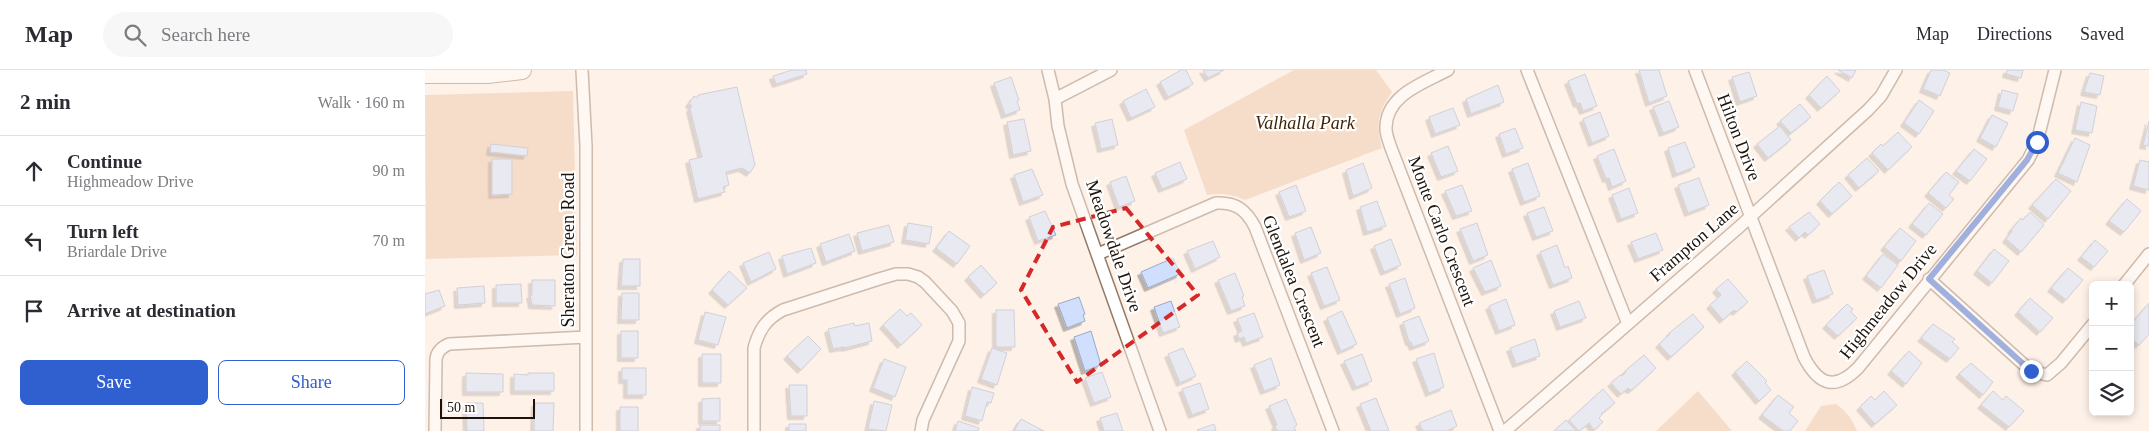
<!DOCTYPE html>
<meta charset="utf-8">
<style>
:root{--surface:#fff;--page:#f7f7f7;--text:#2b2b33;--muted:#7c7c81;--line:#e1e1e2;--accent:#3060cf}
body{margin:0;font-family:"Times New Roman",serif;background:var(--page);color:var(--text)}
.controls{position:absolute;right:15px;bottom:15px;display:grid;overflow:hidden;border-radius:8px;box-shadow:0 2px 8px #0003}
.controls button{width:45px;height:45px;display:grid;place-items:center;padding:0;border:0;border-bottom:1px solid var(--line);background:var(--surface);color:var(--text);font:25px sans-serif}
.scale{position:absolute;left:15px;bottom:12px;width:95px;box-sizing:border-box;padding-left:5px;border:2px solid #1d130b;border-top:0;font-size:14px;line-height:18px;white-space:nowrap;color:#1d130b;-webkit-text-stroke:4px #fff;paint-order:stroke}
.stop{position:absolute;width:15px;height:15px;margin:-11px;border:4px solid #3060cf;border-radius:50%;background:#fff}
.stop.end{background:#3060cf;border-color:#fff;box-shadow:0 1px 5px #0008}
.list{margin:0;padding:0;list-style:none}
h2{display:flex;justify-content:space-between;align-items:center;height:65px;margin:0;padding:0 20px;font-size:21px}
h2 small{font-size:16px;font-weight:400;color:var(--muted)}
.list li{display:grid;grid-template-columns:32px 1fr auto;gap:15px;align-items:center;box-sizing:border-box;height:70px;padding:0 20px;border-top:1px solid var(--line)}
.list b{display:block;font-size:19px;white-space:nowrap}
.list p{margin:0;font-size:16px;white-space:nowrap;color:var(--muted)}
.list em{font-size:16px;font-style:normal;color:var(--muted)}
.actions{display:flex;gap:10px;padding:15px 20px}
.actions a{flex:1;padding:11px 0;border:1px solid var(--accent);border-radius:8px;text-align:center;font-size:18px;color:var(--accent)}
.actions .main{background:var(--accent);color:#fff}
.icon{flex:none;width:28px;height:28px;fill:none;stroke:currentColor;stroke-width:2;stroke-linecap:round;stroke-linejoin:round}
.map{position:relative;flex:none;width:1724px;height:361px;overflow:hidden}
header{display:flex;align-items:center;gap:30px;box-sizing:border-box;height:70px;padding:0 25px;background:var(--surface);border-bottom:1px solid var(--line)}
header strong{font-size:24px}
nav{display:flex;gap:28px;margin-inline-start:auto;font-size:18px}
.search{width:350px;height:45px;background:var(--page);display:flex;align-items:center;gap:12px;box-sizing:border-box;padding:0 18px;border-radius:28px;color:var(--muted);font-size:19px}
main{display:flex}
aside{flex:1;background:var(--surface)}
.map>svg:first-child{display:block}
.green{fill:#edc5a6}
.building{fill:#d0dffd;stroke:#9ba9c6;filter:url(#shadow)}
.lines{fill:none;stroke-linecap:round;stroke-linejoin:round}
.street-casing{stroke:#947a65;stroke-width:14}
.primary-casing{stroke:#947a65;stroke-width:20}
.street{stroke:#fff;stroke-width:11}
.primary{stroke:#fff;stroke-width:18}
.route{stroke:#3060cf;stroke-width:6}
.marked{fill:none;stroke:#d62828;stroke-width:4;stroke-dasharray:10 6;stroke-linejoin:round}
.labels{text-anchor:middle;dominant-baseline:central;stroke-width:4.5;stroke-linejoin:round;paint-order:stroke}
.park-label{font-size:18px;font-style:italic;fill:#402204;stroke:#fff}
.street-label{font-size:18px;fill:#1d130b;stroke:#fff}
</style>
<header>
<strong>Map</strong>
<div class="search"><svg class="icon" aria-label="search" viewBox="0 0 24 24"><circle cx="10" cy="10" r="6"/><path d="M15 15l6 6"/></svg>Search here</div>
<nav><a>Map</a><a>Directions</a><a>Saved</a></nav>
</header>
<main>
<aside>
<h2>2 min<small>Walk · 160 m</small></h2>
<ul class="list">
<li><svg class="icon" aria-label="ahead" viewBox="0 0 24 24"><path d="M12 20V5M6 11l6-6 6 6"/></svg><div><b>Continue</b><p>Highmeadow Drive</p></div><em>90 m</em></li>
<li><svg class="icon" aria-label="left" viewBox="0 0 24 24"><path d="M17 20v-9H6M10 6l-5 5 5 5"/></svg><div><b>Turn left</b><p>Briardale Drive</p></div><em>70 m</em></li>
<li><svg class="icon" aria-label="arrive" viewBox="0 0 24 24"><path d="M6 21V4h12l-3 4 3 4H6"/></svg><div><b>Arrive at destination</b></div></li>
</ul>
<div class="actions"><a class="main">Save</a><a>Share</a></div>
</aside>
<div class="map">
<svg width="1724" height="361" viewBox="0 0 1724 361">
<defs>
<filter id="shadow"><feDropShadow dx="-3.5" dy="3.5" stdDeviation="0" flood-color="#0004"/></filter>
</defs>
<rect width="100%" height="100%" fill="#fdf1e8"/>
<path class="green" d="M869,0H951L967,22C952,44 951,53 957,78L820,130C807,124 796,123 782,125L759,60Z
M148,21L152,185L1,189L0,25Z
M1273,321L1307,361H1231Z
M1411,334C1422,342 1427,349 1432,361H1380L1396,336Z"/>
<path class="building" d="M367,0H381L382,4L351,14L348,6Z
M756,0H761L768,14L743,27L735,12Z
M778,0H799L783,8Z
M1214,0H1234L1242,26L1224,33Z
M1413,0H1431L1427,8Z
M1506,0H1518L1525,3L1515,26L1498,19Z
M1582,0H1598L1596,8L1581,4Z
M1324,2L1332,26L1315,32L1307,7Z
M1665,3L1679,6L1675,25L1659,22Z
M1160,4L1172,36L1158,41L1155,33L1152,34L1143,11Z
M1402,6L1415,21L1396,38L1384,25Z
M586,7L594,30L592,31L595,40L580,45L569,13Z
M1073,15L1079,32L1046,44L1041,29Z
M312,17L330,95L325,103L317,98L301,102L304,115L298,117L300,122L273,129L264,90L277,87L265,39L267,36L264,34L269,26L272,28L273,25Z
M721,19L730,37L706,48L698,31Z
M1577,20L1593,24L1588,41L1573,37Z
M1494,30L1509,41L1494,64L1479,53Z
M1244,31L1254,57L1238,63L1228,37Z
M1656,32L1672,36L1667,63L1650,60Z
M1375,34L1386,47L1366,63L1355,51Z
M1028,38L1035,55L1010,64L1004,47Z
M1175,42L1184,66L1167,73L1158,49Z
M1567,45L1583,53L1571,77L1555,68Z
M599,49L606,81L588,85L582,52Z
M687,49L693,75L676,79L670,53Z
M1724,51V76L1718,75Z
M1355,56L1366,70L1343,88L1332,74Z
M1090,58L1098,78L1081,84L1074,64Z
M1473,62L1487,77L1463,100L1447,83L1456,74L1458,76Z
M1650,68L1665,75L1652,112L1633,103Z
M1260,72L1270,97L1251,104L1243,78Z
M66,74L103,78L102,86L65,82Z
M1023,76L1033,101L1016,107L1006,83Z
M1189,79L1201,111L1187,117L1184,108L1181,109L1172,86Z
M1549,79L1562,89L1545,111L1531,101Z
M1442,88L1454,101L1434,118L1423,105Z
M67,89H87V124L67,125Z
M1715,90L1724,92V120L1708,116Z
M755,92L762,109L737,119L730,103Z
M938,93L947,118L928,126L921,100Z
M1103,93L1115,126L1099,132L1087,99Z
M607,99L618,125L598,132L589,105Z
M1521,102L1534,112L1524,125L1529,129L1521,138L1503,123Z
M701,106L710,131L694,137L685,112Z
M1274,108L1284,135L1263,143L1253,115Z
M1631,109L1646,121L1623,149L1607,135Z
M1414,112L1427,126L1407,144L1395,131Z
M871,115L881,141L864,147L854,122Z
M1037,115L1047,141L1031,146L1020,121Z
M1204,118L1213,143L1196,149L1187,125Z
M1702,129L1716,141L1699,162L1684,151Z
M952,131L961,156L942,162L935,137Z
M1504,133L1518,144L1501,165L1487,154Z
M1119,137L1128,161L1111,167L1102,143Z
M620,141L631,165L613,171L604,147Z
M1384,142L1395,154L1383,165L1380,162L1374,168L1364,157Z
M1605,142L1619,155L1596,182L1581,169L1587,161L1586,160L1596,148L1598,150Z
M483,153L507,157L504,174L480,170Z
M1052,153L1063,185L1048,191L1035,159Z
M464,155L469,172L437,181L432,163Z
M886,157L896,183L879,190L870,163Z
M1475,158L1491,171L1476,191L1459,177Z
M524,161L545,176L532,194L511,178Z
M1231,163L1238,180L1213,189L1206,172Z
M424,164L430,181L401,192L395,174Z
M966,169L976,195L959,202L949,176Z
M1670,170L1683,181L1669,197L1656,187Z
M788,171L795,187L770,199L762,181Z
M1132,175L1140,198L1143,196L1147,208L1128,215L1115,182Z
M386,178L391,193L362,204L357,186Z
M1569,179L1584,191L1567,213L1552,201Z
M344,182L351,199L326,212L318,193Z
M1458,184L1473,195L1456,218L1441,206Z
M748,188L755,204L723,218L716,202Z
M198,189H215V216H196Z
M1066,190L1076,216L1060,222L1048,198Z
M556,195L572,213L559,225L543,207Z
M902,197L915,230L899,236L886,203Z
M1643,198L1658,210L1641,230L1626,218Z
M1399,200L1408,224L1391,230L1382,206Z
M304,201L322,218L303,235L287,220Z
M810,203L819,226L817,227L820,236L806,241L793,210Z
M980,208L990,238L975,244L964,214Z
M1303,209L1323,232L1311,242L1309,240L1298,250L1285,235L1296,225L1291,219Z
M107,210H130V236L107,235L105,225H107Z
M96,214L97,233H71V215Z
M59,216L60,233L33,235L32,218Z
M14,220L20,236L0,244V224Z
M197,223H214V250H196Z
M654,227L660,244L658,245L660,251L642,258L633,234Z
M1605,228L1628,248L1615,262L1593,242Z
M1081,229L1090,255L1074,261L1064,236Z
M746,231L755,257L738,263L729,237Z
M1154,231L1161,248L1135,257L1129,241Z
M1724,233V264L1714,275L1705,267V255Z
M1422,234L1428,239L1426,242L1432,248L1413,266L1401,255Z
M475,239L482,246L486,243L497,255L476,275L458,255Z
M571,240H589L590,277H571Z
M917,241L932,274L916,281L902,248Z
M280,242L301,247L293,275L273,270Z
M829,243L838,267L821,273L819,267L814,269L812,263L817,261L812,249Z
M1268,244L1279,257L1246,287L1234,274L1245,264L1244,263Z
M994,246L1004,271L988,277L986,272H984L978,252Z
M429,253L430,256L444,253L447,271L420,278L419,277L408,279L403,259Z
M1508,254L1530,269L1527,272L1534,278L1525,289L1496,268Z
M196,261H213V288H196Z
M666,261L676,295L660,301L649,267Z
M383,266L396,279L376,300L362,286Z
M1110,269L1115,286L1091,294L1085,278Z
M567,278L582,283L572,315L556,309Z
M758,278L771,306L755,313L743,284Z
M1484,281L1497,293L1481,314L1466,301Z
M1009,283L1019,317L1004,323L991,289Z
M277,284H296V313H277Z
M937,284L947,311L931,317L919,291Z
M1219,285L1231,298L1208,319L1205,320L1203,318L1196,324L1186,313L1195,305L1197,306L1201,302L1200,301Z
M846,288L855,315L839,321L829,295Z
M459,289L481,297L470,327L448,318Z
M1322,291L1342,311L1340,313L1346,320L1334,331L1310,302Z
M1546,293L1568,312L1558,325L1534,304Z
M197,298H221V325H202V310H197Z
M677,302L686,327L669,333L660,308Z
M41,303L78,304V322H41Z
M103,303H129V321H89V304L103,305Z
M775,313L784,339L767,345L757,319Z
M364,315H382V346H366Z
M547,317L569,323L566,333L562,332L557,351L540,346Z
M1178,319L1190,333L1176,344L1177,345L1174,348L1178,352L1169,360L1164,353L1154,361L1144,350Z
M1459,321L1472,335L1450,354L1435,337L1446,326L1450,330Z
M1568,321L1578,330L1581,326L1599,341L1584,357L1556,335Z
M1353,325L1369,337L1364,343L1373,351L1365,361H1358L1337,345Z
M295,328V351H277V329Z
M951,328L964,361H946L935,334Z
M861,329L872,355L869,357L871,361H852L850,356L852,355L844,336Z
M449,331L467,335L461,361L443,359Z
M41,333H58L59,361H42Z
M110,333H129L128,361H109Z
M195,337H213V361H195Z
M1026,340L1032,356L1022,361H998L994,353Z
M692,343L698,361H679L675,348Z
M596,349L619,361H589Z
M1141,350L1151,361H1129Z
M533,351L554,358L553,361H530Z
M364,354H381V361H364Z
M789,354L791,361H773L772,360Z
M275,355H295V361H275Z"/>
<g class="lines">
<g class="street-casing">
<path id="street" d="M157,0L161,76V361
M623,0L630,29L633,56L647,114L735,361
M1023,0C999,13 960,25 961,59C961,65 964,72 966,78L1075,361
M1102,0L1203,254
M1270,0L1379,287C1393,314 1409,322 1433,298L1603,90L1612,72L1630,0
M630,29L686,0
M673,184L791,133C811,132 821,140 830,157L908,361
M1504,209L1606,301L1622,305L1636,293L1668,254
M1699,215L1724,184
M10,361L11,289C12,281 17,277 24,274L161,267
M329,361V278C334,260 341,249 358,240L454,209L471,204H483L493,207L500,212L527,241L534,253V271L498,350L496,361
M1080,361L1313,158L1443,40L1456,26L1471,0"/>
</g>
<g class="primary-casing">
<path id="primary" d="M0,4H62L97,0"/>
</g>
<use href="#street" class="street"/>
<use href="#primary" class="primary"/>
</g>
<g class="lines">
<path class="route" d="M1606,301L1504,209L1602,90L1612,72"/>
</g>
<path d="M0 0H1724V361H0ZM701,138L773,225L652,312L596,220L628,157Z" fill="#fdf1e8" fill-opacity=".55" fill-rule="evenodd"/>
<path class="marked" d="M701,138L773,225L652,312L596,220L628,157Z"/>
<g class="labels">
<g class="park-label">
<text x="880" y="53">Valhalla Park</text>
</g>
<g class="street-label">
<text transform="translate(1314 67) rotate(69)">Hilton Drive</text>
<text transform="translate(1017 161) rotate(69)">Monte Carlo Crescent</text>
<text transform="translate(1269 172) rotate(-41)">Frampton Lane</text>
<text transform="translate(689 176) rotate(71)">Meadowdale Drive</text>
<text transform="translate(143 180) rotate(-90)">Sheraton Green Road</text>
<text transform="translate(869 211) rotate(68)">Glendalea Crescent</text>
<text transform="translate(1463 231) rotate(-51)">Highmeadow Drive</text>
</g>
</g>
</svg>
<div class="controls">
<button>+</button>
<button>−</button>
<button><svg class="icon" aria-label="layers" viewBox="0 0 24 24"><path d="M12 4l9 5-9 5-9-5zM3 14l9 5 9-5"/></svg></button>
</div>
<div class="scale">50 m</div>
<div class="stop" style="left:1612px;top:72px"></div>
<div class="stop end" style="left:1606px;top:301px"></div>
</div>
</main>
